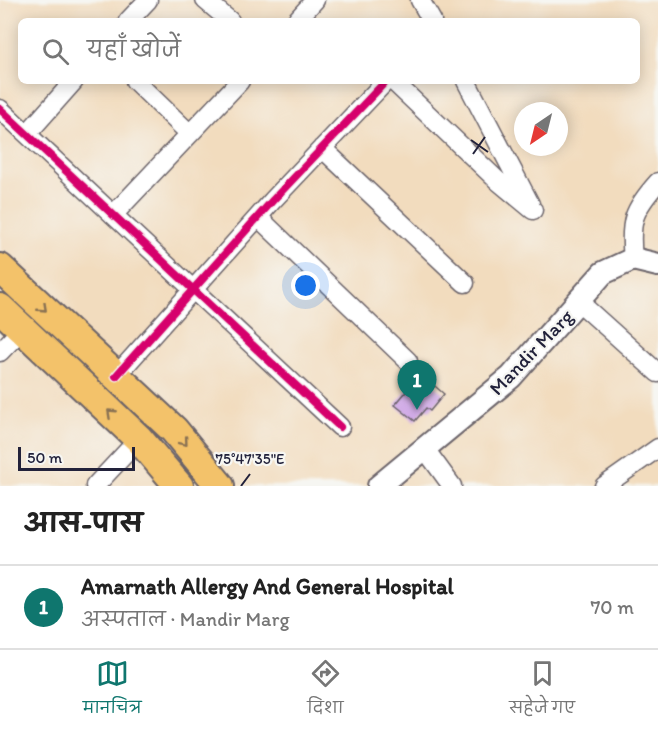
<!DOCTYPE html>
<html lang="hi">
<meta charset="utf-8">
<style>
:root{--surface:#fff;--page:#f2f2f2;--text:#222;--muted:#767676;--line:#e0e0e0;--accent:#0f766e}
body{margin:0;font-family:Itim,"Playpen Sans Deva",sans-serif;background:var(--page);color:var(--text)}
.compass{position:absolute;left:514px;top:102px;width:54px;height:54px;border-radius:50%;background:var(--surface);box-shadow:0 3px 15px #0003;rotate:215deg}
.scale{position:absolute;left:18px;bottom:15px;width:117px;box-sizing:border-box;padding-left:6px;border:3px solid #22223b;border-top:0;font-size:16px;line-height:21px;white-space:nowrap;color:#22223b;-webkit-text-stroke:4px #f6f6f2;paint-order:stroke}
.you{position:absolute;left:306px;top:286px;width:21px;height:21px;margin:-15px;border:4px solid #fff;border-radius:50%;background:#1a73e8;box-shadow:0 0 0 9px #1a73e833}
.badge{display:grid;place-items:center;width:39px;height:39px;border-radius:50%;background:var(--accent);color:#fff;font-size:20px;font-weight:700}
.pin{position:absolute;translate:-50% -50px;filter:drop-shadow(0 2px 3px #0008)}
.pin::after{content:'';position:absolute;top:32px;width:21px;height:18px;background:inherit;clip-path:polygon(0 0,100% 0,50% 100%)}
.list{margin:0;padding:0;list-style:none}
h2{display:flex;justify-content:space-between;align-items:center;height:78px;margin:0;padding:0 24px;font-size:26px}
h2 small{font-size:20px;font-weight:400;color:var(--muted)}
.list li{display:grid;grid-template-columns:39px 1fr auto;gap:18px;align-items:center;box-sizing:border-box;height:84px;padding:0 24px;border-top:2px solid var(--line)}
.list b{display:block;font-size:22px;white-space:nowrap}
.list p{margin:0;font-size:20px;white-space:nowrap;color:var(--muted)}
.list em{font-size:20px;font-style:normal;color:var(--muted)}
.icon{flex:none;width:33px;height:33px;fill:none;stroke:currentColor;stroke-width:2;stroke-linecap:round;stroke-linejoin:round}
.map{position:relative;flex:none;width:658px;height:486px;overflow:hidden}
.search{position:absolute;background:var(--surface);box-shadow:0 3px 15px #0003;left:18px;right:18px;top:18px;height:66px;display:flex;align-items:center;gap:15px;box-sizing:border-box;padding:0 21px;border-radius:9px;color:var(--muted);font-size:22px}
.sheet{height:162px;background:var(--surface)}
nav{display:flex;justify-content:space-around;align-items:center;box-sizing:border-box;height:84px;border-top:2px solid var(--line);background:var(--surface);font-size:16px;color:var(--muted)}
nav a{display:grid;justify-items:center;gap:3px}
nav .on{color:var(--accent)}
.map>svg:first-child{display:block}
.building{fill:#cb9fe5}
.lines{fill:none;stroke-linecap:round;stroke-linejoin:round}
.minor-casing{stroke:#6b6369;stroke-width:21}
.tertiary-casing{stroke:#6b6369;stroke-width:26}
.primary-casing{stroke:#6b6369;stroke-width:32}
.minor{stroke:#fff;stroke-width:18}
.tertiary{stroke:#fff;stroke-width:22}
.primary{stroke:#f3c26a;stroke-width:28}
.cycleway-casing{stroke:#f6f6f2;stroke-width:11}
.cycleway{stroke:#d6006c;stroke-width:8}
.oneway{stroke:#8a7252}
.ticks{fill:none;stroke:#22223b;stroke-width:2}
.labels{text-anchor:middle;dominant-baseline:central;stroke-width:4.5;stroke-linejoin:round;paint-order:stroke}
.street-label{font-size:20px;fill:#22223b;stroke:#f6f6f2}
.ticks-label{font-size:15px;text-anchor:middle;fill:#22223b;stroke:#f6f6f2;stroke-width:4.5;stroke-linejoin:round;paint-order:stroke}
</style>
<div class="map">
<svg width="658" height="486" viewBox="0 0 658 486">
<rect width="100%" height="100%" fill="#f6f6f2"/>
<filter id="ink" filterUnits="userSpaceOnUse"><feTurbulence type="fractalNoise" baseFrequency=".0167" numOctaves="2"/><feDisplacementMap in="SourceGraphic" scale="12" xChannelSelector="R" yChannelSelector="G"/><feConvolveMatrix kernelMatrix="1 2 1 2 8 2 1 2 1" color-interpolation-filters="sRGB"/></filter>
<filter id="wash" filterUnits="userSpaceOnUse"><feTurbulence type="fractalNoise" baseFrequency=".008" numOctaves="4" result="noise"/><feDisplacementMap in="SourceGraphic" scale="24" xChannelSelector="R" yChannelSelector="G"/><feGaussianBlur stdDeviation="1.35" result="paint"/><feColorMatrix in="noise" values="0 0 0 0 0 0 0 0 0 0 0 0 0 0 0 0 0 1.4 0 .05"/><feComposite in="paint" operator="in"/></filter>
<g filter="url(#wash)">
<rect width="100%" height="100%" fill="#f2dcbe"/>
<g id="blocks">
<path class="building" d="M421,374L444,394L430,411L426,408L415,421L395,405Z"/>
</g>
</g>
<g filter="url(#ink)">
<use href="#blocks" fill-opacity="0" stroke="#6b6369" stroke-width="1.5"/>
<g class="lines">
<g class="minor-casing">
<path id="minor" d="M205,0L230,21
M420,0L432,21
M128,21L148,0
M296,21L315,0
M135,81L190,134
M393,81L498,181L533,210
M466,81L530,204
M0,109L340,427
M27,134L74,81
M322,148L465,283
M113,215L240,81
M258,217L408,361
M633,259C629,221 633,210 658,182
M579,302L658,373
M0,352L22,329
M116,376L273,200L386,81
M425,449L452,486
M95,486L139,439
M604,486L658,448"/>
</g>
<g class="tertiary-casing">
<path id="tertiary" d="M379,486L511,377L603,273L633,259L658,265"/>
</g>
<g class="primary-casing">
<path id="primary" d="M0,268L174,430L220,486
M0,308L139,439L179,486"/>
</g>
<use href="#minor" class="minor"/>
<use href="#tertiary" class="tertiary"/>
<use href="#primary" class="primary"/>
<g class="cycleway-casing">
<path id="cycleway" d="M0,109L340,427
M116,376L273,200L386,81"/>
</g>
<use href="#cycleway" class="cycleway"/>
</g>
<defs><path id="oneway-chevron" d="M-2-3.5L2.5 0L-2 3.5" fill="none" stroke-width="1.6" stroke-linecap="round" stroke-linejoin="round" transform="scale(1.5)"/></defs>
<g class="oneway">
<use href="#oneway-chevron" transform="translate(43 308) rotate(43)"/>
<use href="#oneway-chevron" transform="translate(111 413) rotate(-137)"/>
<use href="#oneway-chevron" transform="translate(184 442) rotate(50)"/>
</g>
</g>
<path class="ticks" d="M471,140L488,152M473,154L485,137M241,486L250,474"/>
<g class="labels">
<g class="street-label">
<text transform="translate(531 352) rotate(-46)">Mandir Marg</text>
</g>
</g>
<g class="ticks-label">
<text x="250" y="464">75°47'35"E</text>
</g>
</svg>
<svg class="compass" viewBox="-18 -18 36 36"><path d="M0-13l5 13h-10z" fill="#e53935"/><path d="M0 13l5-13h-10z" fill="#767676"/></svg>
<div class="scale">50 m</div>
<div class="you"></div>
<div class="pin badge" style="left:417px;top:410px">1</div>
<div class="search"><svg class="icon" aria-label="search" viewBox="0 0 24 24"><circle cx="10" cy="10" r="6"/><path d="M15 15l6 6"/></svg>यहाँ खोजें</div>
</div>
<section class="sheet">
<h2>आस-पास<small></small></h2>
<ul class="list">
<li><span class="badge">1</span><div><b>Amarnath Allergy And General Hospital</b><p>अस्पताल · Mandir Marg</p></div><em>70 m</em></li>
</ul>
</section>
<nav>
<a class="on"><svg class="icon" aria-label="map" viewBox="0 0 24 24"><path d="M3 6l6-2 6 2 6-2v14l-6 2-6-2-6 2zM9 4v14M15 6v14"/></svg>मानचित्र</a>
<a><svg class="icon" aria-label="directions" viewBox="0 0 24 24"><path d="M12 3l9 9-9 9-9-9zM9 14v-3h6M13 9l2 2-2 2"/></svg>दिशा</a>
<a><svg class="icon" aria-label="saved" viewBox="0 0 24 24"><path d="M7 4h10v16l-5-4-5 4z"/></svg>सहेजे गए</a>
</nav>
